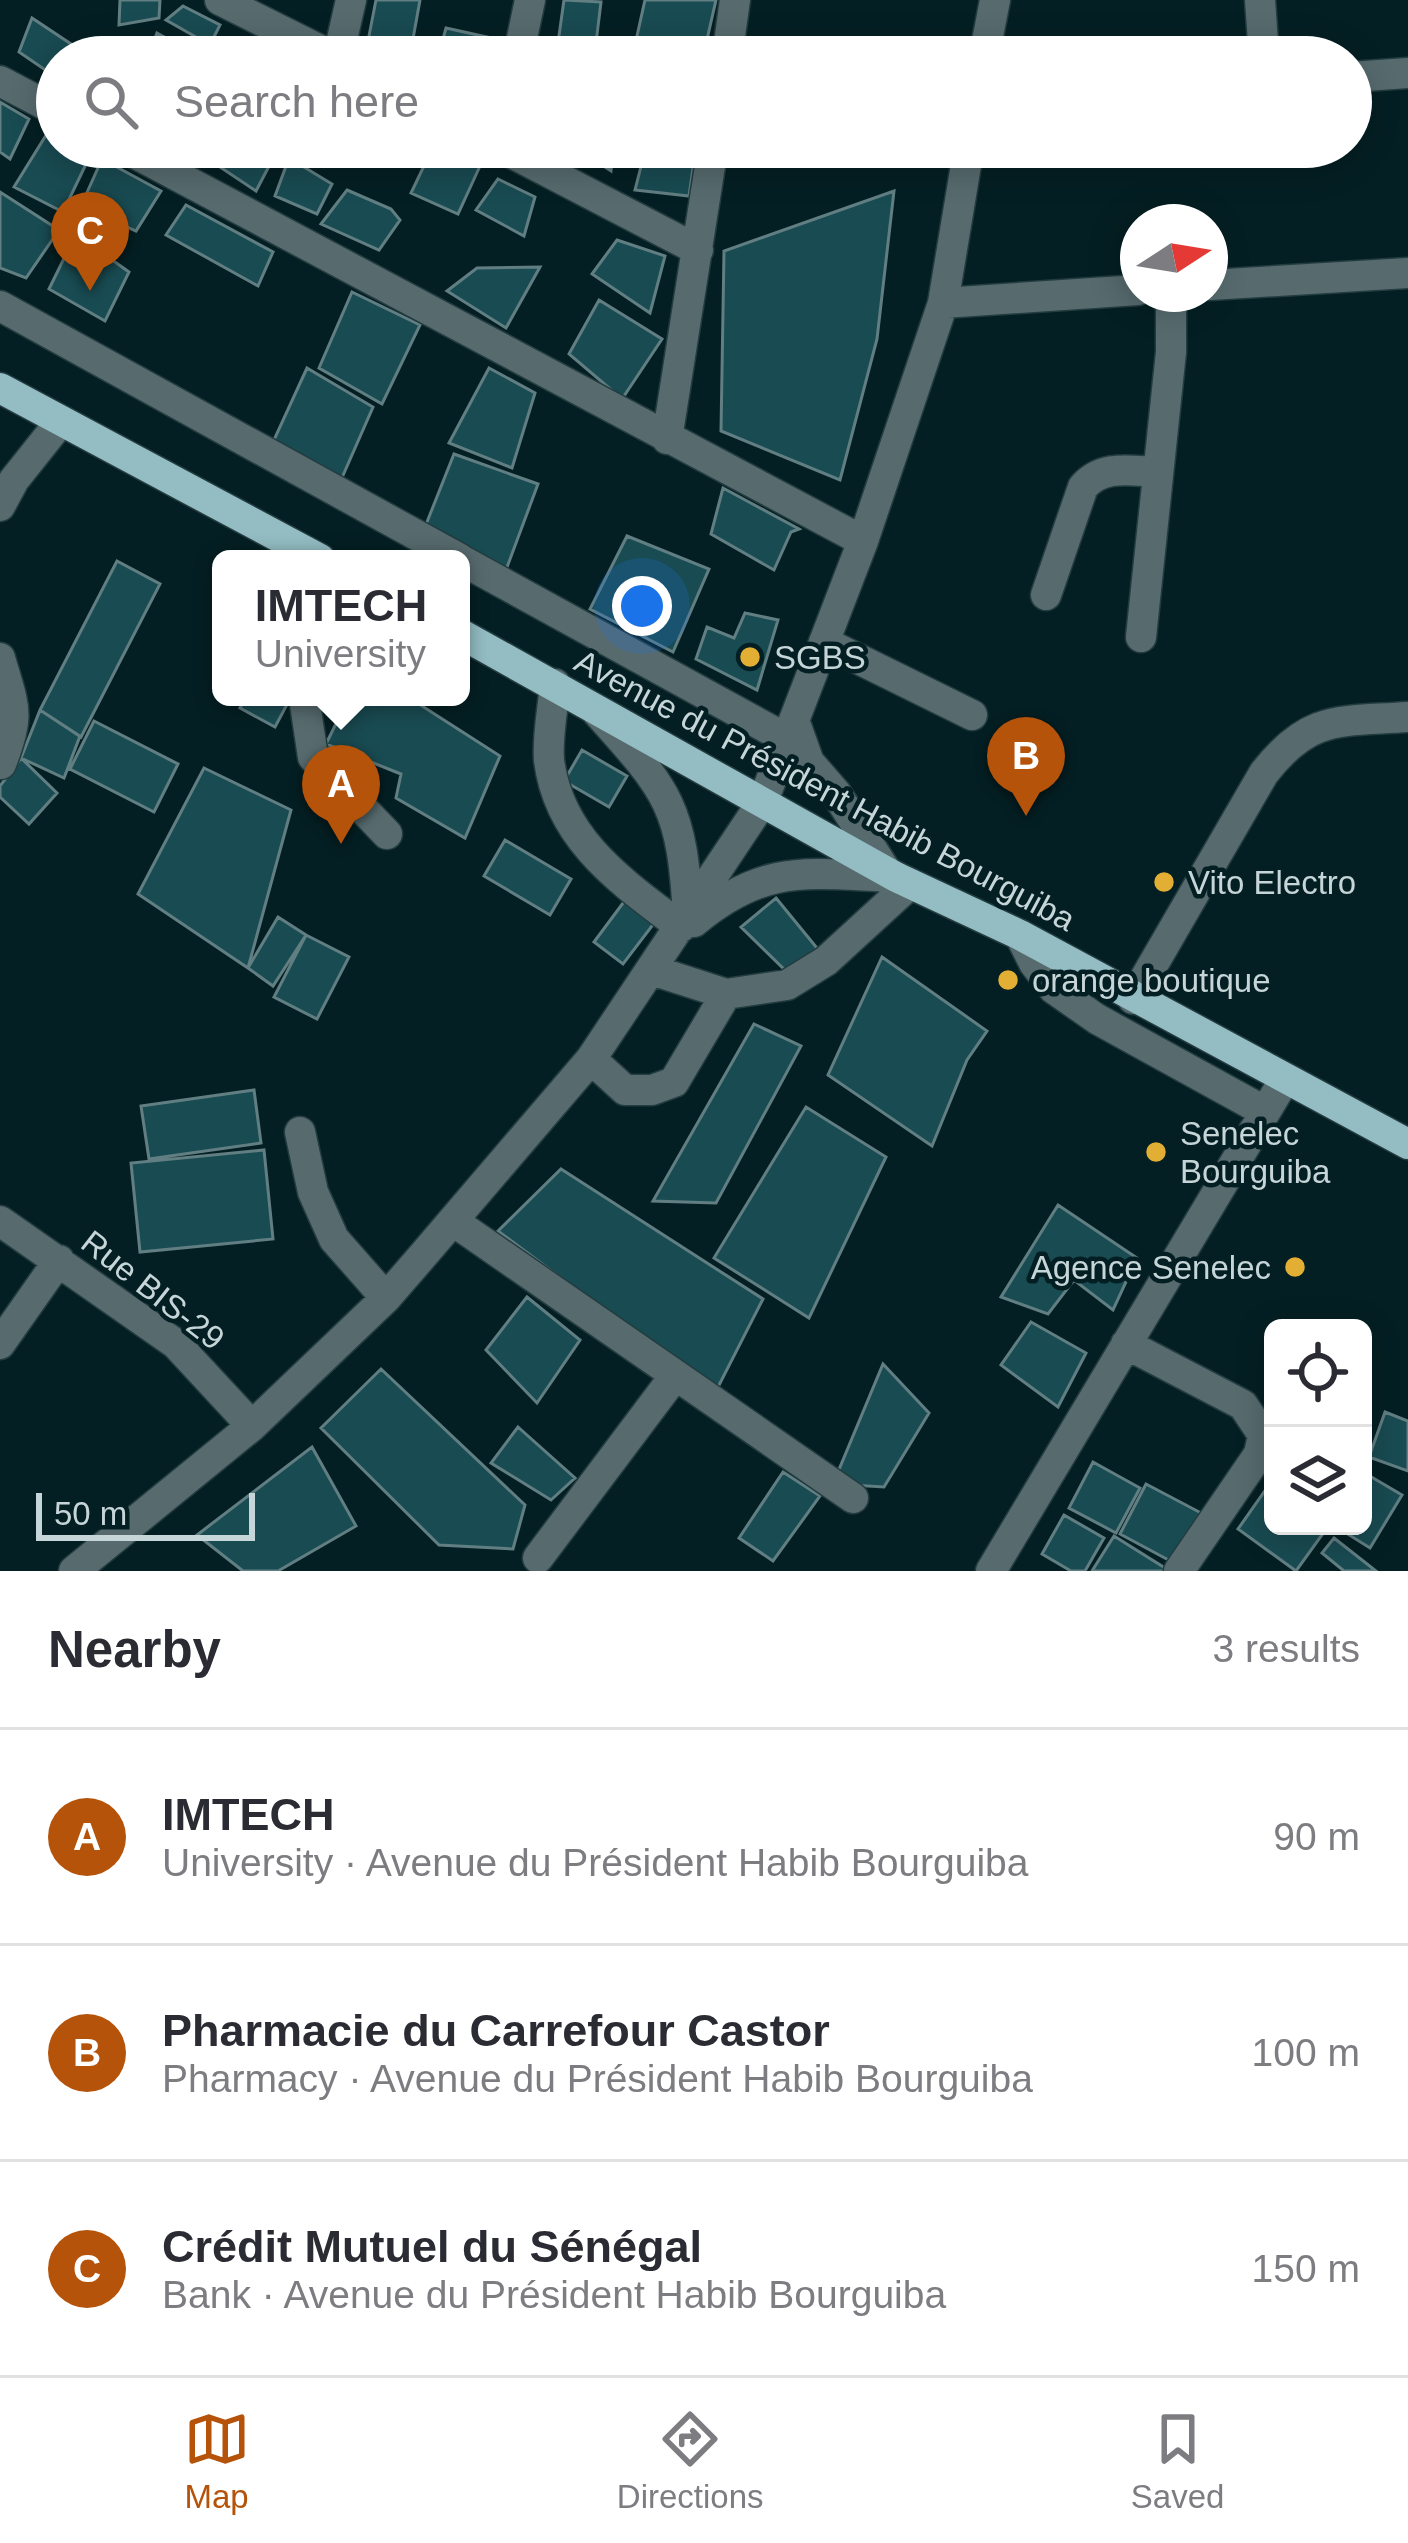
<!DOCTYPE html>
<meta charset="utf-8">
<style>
:root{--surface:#fff;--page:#f2f2f3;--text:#2b2b33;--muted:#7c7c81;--line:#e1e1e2;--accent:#b45309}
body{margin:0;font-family:Arial,sans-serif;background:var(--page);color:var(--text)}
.controls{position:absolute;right:36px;bottom:36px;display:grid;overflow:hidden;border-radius:18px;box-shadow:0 6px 30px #0003}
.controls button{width:108px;height:108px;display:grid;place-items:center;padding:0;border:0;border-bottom:3px solid var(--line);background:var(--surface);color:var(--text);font:60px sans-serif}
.compass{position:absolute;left:1120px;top:204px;width:108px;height:108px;border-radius:50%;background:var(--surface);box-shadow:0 6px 30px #0003;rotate:78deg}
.scale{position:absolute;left:36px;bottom:30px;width:219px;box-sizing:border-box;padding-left:12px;border:6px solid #c6d5d7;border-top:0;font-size:33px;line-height:42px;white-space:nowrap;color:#c6d5d7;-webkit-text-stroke:9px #041f23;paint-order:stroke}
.you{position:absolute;left:642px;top:606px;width:42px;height:42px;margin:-30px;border:9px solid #fff;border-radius:50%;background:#1a73e8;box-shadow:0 0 0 18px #1a73e833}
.badge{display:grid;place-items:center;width:78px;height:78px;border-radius:50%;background:var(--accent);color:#fff;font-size:39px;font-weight:700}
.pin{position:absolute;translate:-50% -99px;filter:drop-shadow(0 3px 6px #0008)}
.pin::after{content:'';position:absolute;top:63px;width:42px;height:36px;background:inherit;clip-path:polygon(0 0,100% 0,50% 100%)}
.popup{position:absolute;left:212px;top:550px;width:258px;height:156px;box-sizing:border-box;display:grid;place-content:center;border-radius:18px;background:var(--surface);filter:drop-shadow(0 3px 9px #0005);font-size:39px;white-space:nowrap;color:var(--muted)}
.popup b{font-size:45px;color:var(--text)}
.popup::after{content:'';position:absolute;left:50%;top:100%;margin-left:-24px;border:24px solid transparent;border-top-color:var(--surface)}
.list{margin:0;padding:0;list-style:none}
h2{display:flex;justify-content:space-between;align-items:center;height:156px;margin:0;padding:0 48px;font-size:51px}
h2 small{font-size:39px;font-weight:400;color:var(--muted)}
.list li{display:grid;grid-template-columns:78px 1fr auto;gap:36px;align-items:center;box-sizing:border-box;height:216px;padding:0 48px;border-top:3px solid var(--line)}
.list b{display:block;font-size:45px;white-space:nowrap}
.list p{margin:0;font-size:39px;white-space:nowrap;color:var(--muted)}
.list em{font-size:39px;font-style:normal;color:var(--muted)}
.icon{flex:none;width:66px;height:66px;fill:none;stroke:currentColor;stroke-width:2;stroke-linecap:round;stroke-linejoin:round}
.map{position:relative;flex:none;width:1408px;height:1571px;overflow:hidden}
.search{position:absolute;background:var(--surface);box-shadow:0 6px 30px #0003;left:36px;right:36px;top:36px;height:132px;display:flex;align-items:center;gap:30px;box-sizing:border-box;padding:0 42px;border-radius:66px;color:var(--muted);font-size:45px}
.sheet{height:804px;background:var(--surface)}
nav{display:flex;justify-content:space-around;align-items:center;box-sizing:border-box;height:168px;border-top:3px solid var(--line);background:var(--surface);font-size:33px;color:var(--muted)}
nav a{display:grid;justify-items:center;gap:6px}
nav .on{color:var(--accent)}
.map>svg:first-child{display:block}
.building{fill:#194b52;stroke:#617e82;stroke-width:3}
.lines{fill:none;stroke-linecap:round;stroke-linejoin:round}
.minor-casing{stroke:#233c40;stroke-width:33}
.major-casing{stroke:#233c40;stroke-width:33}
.minor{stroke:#576b6e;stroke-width:30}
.major{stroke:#93bdc3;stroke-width:30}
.poi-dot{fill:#e2af34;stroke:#041f23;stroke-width:4.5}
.labels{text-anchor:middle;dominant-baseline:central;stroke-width:9;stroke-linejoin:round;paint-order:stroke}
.poi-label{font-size:33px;fill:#c6d5d7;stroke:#041f23;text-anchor:start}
.street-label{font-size:33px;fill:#c6d5d7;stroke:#041f23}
</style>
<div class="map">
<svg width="1408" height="1571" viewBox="0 0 1408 1571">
<rect width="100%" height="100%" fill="#041f23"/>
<path class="building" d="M120,0H160L159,18L119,25Z
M376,0H420L411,50L368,41Z
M564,0L601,2L596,43L609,46L608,57H556Z
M645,0H716L703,57L633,54Z
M183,6L220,25L210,45L166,20Z
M32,18L74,46L71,57H57V78L19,52Z
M446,28L505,41L502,57H438Z
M157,33L201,57H169L151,48Z
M0,102L29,119L10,159L0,152Z
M48,132L57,137V147H73L89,158L63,212L14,187Z
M210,147H279L256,191L205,157Z
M377,147H405L396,159Z
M433,147H443L480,166L458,214L411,193Z
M574,147H613L611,171Z
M646,147H696L689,196L635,190Z
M289,158L332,184L317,214L275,196Z
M102,159L161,191L136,231L81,206Z
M498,179L535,197L524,236L476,210Z
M347,190L391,209L400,220L379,250L321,224Z
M894,191L877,339L840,480L721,431L724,251Z
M0,192L59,230L26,278L0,268Z
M186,205L273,252L258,286L166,235Z
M76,234L129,272L105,321L49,289Z
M617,240L665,256L650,313L592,274Z
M540,267L506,328L447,291L477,268Z
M352,292L420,325L382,404L319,368Z
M599,300L662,339L622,399L569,354Z
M307,368L373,407L341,480L273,442Z
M489,368L535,393L512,468L449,443Z
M454,454L538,484L503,578L423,532Z
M723,488L799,529L791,532L774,570L711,534Z
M627,536L709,569L673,652L590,609Z
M117,561L160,584L81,737L40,710Z
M745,613L778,620L757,690L696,659L707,627L734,638Z
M246,697H291L275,727L240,708Z
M349,697H408L500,756L465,838L396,798L401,774L326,744Z
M40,710L80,736L64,778L21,758Z
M94,721L178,764L154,812L70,769Z
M582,750L627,776L609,807L564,781Z
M21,758L57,793L29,824L0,797V786Z
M204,768L291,810L248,968L138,894Z
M505,840L571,879L550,915L484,876Z
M776,898L821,953L790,975L741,927Z
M626,899L655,922L623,964L594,942Z
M278,917L306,935L273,986L248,968Z
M306,935L349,957L317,1019L274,997Z
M882,957L987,1031L967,1060L932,1146L828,1075Z
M754,1024L801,1046L716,1203L653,1201Z
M254,1090L261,1143L149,1159L141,1106Z
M806,1107L886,1157L809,1318L714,1258Z
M264,1150L273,1239L140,1252L131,1163Z
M561,1169L763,1299L715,1393L498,1231Z
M1058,1205L1137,1258L1113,1310L1074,1280L1048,1314L1001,1297Z
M527,1297L580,1340L537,1403L486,1350Z
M1031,1322L1086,1353L1058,1407L1001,1365Z
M883,1364L929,1413L884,1487L833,1484Z
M381,1369L525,1505L513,1549L439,1545L321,1428Z
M1385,1412L1408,1421V1471L1369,1457Z
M518,1427L575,1478L551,1500L491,1463Z
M312,1447L356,1526L278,1571H243L197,1535Z
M1093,1462L1140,1488L1116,1533L1069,1508Z
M783,1472L820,1496L773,1561L739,1538Z
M1363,1472L1402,1495L1370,1548L1335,1526H1363Z
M1146,1484L1203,1514L1176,1564L1120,1534Z
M1269,1485L1273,1488V1526L1327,1528L1296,1571L1238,1529Z
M1064,1515L1104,1538L1085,1571H1071L1042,1554Z
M1114,1536L1165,1568L1163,1571H1092Z
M1334,1538L1376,1571H1344L1322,1553Z"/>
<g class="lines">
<g class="minor-casing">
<path id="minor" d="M220,0L334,57
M1260,0L1264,57
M338,57L351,0
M518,57L530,0
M727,57L735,0
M984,57L995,0
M1351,77L1408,73
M0,81L57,111
M123,147L863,541
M500,147L698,250
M1210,285L1408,273
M943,303L1138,290
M0,306L460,559
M667,439L713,147
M0,506L14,480L61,421
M461,560L787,739
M1046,595L1083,487C1103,464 1130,471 1158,472
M1141,637L1171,352V294
M824,642L972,715
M0,658C14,707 21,713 1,764
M555,684C553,708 547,737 549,760C559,840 622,882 681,927
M304,697L313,757L387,834
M597,712C669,792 682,806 688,916
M794,720L809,762L836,793L886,871
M694,922C766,862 809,874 896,877
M1020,935L1034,963L1054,989L1097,1019L1264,1111
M652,970L726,994L787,985L826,961L910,884
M1133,999L1264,773C1310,714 1339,722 1408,717
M591,1059L625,1090H652L674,1082L726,994
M300,1132L313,1192L334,1239L386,1298
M0,1221L176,1344L252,1426
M453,1221L853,1498
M0,1344L59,1260
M1126,1344L1243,1405L1263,1435L1259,1454L1179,1571
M538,1558L674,1377
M74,1571L252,1426L386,1298L425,1253L591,1059L763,801L863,541L943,303L969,147
M991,1571L1285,1079"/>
</g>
<g class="major-casing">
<path id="major" d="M0,388L320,559
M461,634L896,877L1020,935L1408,1144"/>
</g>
<use href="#minor" class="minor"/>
<use href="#major" class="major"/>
</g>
<g class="poi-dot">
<circle cx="750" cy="657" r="12"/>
<circle cx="1164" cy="882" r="12"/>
<circle cx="1008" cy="980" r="12"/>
<circle cx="1156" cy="1152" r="12"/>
<circle cx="1295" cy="1267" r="12"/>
</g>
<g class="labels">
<g class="poi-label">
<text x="774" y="657">SGBS</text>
<text x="1188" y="882">Vito Electro</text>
<text x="1032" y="980">orange boutique</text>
<text x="1180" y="1133">Senelec<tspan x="1180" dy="38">Bourguiba</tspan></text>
<text x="1271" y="1267" text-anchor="end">Agence Senelec</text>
</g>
<g class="street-label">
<text transform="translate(825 790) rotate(28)">Avenue du Président Habib Bourguiba</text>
<text transform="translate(153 1290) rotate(38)">Rue BIS-29</text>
</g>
</g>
</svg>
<div class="controls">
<button><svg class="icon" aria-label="locate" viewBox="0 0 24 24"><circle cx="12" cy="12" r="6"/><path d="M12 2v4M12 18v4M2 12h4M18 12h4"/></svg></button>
<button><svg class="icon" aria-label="layers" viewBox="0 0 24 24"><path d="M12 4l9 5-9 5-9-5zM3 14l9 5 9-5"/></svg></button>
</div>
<svg class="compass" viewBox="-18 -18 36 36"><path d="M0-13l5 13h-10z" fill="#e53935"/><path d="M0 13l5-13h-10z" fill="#7c7c81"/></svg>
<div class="scale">50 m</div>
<div class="you"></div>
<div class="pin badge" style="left:341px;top:844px">A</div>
<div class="popup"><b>IMTECH</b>University</div>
<div class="pin badge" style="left:1026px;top:816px">B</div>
<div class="pin badge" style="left:90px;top:291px">C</div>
<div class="search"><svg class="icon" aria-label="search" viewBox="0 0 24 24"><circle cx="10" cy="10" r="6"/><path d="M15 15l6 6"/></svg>Search here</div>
</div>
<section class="sheet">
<h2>Nearby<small>3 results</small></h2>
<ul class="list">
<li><span class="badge">A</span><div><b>IMTECH</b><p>University · Avenue du Président Habib Bourguiba</p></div><em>90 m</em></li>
<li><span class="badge">B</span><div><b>Pharmacie du Carrefour Castor</b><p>Pharmacy · Avenue du Président Habib Bourguiba</p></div><em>100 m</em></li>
<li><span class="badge">C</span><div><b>Crédit Mutuel du Sénégal</b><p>Bank · Avenue du Président Habib Bourguiba</p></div><em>150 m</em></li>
</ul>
</section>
<nav>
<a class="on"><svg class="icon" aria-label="map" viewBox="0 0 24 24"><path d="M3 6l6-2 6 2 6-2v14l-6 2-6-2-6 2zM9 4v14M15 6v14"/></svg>Map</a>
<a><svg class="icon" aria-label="directions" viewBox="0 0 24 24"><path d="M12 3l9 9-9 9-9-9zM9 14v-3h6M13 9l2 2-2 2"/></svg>Directions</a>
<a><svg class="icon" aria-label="saved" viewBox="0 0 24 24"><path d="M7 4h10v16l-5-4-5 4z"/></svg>Saved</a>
</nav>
